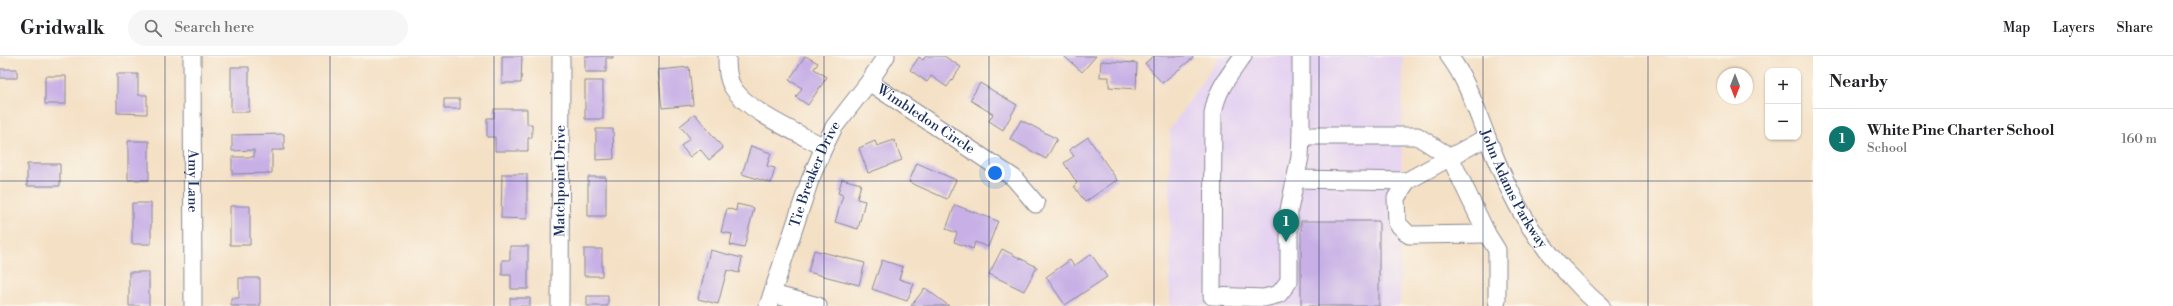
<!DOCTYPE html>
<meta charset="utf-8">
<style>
:root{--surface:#fff;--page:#f6f6f6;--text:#202124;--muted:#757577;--line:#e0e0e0;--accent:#0f766e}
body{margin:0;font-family:"Libre Bodoni",serif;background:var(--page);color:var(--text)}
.controls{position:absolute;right:12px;top:12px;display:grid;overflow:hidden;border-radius:8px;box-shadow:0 1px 3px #0004}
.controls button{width:36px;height:36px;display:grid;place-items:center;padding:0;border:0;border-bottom:1px solid var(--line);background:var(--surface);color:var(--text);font:20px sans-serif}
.compass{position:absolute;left:1717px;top:12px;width:36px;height:36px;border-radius:50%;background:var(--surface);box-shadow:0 1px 3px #0004;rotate:180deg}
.you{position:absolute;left:995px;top:117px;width:14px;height:14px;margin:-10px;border:3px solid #fff;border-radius:50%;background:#1a73e8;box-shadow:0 0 0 6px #1a73e833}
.badge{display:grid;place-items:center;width:26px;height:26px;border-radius:50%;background:var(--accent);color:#fff;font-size:13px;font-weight:700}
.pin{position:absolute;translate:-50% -33px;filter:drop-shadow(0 1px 2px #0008)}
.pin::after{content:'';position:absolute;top:21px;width:14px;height:12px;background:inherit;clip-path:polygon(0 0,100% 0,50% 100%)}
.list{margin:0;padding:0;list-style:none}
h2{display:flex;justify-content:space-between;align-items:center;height:52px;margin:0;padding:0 16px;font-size:17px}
h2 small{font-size:13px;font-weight:400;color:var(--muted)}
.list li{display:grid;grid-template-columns:26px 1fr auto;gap:12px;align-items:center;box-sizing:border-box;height:60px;padding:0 16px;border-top:1px solid var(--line)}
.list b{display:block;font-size:15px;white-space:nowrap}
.list p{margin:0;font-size:13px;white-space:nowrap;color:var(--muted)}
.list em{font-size:13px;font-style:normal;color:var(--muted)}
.icon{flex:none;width:22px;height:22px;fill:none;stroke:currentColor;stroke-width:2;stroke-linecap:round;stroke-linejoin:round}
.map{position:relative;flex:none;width:1813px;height:250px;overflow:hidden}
header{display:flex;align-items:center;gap:24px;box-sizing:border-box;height:56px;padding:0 20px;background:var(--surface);border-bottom:1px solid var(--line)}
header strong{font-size:19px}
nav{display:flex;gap:22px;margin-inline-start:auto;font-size:14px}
.search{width:280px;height:36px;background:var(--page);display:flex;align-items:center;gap:10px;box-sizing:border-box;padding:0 14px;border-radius:22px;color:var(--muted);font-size:15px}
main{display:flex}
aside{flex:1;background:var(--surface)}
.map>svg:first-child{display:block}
.built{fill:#e5d3f1}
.building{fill:#c8b0e6}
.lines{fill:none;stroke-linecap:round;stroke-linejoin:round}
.minor-casing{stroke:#888892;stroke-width:19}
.minor{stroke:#fff;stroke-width:17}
.grid{fill:none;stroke:#1b2f5e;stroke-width:1;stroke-opacity:0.55}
.labels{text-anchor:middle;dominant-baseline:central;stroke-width:3.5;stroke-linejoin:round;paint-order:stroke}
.street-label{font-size:14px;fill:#1b2f5e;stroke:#fbf7ec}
</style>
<header>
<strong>Gridwalk</strong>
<div class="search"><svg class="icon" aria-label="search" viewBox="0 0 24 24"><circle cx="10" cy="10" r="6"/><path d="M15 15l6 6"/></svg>Search here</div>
<nav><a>Map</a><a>Layers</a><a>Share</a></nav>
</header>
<main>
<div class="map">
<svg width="1813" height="250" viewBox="0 0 1813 250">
<rect width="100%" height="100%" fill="#fbf7ec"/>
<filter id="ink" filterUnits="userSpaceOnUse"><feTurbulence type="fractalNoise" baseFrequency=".025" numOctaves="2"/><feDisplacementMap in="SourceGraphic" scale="8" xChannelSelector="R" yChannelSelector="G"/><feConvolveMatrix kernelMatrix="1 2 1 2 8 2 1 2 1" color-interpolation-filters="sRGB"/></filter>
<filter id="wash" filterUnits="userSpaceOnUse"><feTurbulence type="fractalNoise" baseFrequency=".012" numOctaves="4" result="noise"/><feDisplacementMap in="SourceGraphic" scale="16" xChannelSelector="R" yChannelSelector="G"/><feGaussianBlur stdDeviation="0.9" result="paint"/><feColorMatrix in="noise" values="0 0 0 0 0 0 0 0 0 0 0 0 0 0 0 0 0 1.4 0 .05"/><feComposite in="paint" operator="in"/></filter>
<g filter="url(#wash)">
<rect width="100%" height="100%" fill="#f4e0c5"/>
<path class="built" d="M1220,0H1403L1400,250H1170V73Z"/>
<g id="blocks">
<path class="building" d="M502,0H522L521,27H502Z
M585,0H613V2H606V16H585Z
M805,0L818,7L814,13L827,21L808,49L796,41L802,32L789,24Z
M926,0H944L961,11L947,31L931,20L927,26L910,14L919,1L923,4Z
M1064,0H1096L1082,16Z
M1154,0H1192L1193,2L1162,27L1145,7Z
M1101,5L1137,7L1136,33L1109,31V21H1100Z
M231,11H249V56H231Z
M689,11L693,49L662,52L658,14Z
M0,13H17V22H0Z
M117,18H138V39H147V58L117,57Z
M45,20H66V48H45Z
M585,25H603V63H585Z
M980,27L1017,49L1003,74L989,65L993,58L970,44Z
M444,43H460V53H444Z
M494,53H527V68H532V82H528V95H495V81H487V62H494Z
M695,58L723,92L709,104L700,93L690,101L681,90L690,82L680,70Z
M1021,64L1057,83L1046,103L1010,83Z
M596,73H613L614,103L596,104Z
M284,78V94H272V117L232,118V101H254V94L232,95V79Z
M1088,81L1117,124L1085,146L1074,130L1077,127L1064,107L1074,100L1069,94Z
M894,84L902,104L868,117L859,92L875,85L877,90Z
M128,85H149V124H128Z
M751,90L771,97L767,110L775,112L771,127L742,118Z
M917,107L956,124L947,143L909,126Z
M27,108H60V130H27Z
M502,118H527V163L501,162Z
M588,121H606V160H588Z
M842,123L861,128L857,143L865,145L858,173L835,166L843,139L838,137Z
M132,147H151V188H132Z
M737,148L754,152L744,192L730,189L732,178L721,176L727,152L736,155Z
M955,149L998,165L988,191L975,186L973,193L954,186L957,177L946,173Z
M230,150H250V189H230Z
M1301,165H1379V250H1301Z
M510,190H528V233H511V219H502V204H510Z
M584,193H602V220H584Z
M1002,193L1037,211L1024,235L989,218Z
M710,194L742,202L739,217L727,214L718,248L698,243Z
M814,194L865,207L859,229L808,216Z
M1091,198L1107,221L1065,249L1046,221L1070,204L1074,210Z
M882,204L903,211L899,223L914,228L907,245L872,233Z
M129,216H149V250H129Z
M239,222H260V250H231V242H239Z
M925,232L949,250H911Z
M587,240H608V250H587Z
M510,242H530V250H510Z"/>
</g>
</g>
<g filter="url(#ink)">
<use href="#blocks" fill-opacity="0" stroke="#888892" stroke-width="1"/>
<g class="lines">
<g class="minor-casing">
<g id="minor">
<path id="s1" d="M192,0L193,250"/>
<path d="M727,0C727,10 727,21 732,30C746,55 798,77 824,91"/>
<path d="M1243,0C1229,19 1216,35 1213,58L1212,240L1264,242L1279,238L1289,225V154L1300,101L1301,80V0"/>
<path id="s2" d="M1449,0C1466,22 1476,53 1486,79C1509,137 1529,181 1575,225C1583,234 1592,243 1601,250"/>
<path id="s3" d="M869,26L1014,122L1036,148"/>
<path d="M1301,80H1417L1450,101L1487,178L1409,179L1397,167L1396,142L1407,125"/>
<path d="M1296,123L1407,125L1487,81"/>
<path d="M1487,178L1497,194V245"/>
<path d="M772,238L818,250"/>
<path id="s4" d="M560,250L561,0"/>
<path id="s5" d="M768,250L810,124L824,91L834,71L869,26L886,0"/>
</g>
</g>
<use href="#minor" class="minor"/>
</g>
</g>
<path class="grid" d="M165,0V250M330,0V250M494,0V250M659,0V250M824,0V250M989,0V250M1154,0V250M1319,0V250M1483,0V250M1648,0V250M0,125H1813"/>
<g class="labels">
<g class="street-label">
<text stroke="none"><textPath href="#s3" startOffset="68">Wimbledon Circle</textPath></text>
<text stroke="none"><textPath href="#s5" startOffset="140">Tie Breaker Drive</textPath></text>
<text stroke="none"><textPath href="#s1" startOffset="125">Amy Lane</textPath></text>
<text stroke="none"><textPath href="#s4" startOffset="125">Matchpoint Drive</textPath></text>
<text stroke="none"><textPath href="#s2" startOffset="148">John Adams Parkway</textPath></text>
</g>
</g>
</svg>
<div class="controls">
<button>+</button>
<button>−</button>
</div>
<svg class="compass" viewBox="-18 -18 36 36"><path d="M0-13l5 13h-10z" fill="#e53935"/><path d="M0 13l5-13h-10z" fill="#757577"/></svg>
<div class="you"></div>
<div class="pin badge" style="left:1286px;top:186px">1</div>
</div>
<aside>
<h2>Nearby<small></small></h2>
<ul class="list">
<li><span class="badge">1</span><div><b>White Pine Charter School</b><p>School</p></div><em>160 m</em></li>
</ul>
</aside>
</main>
